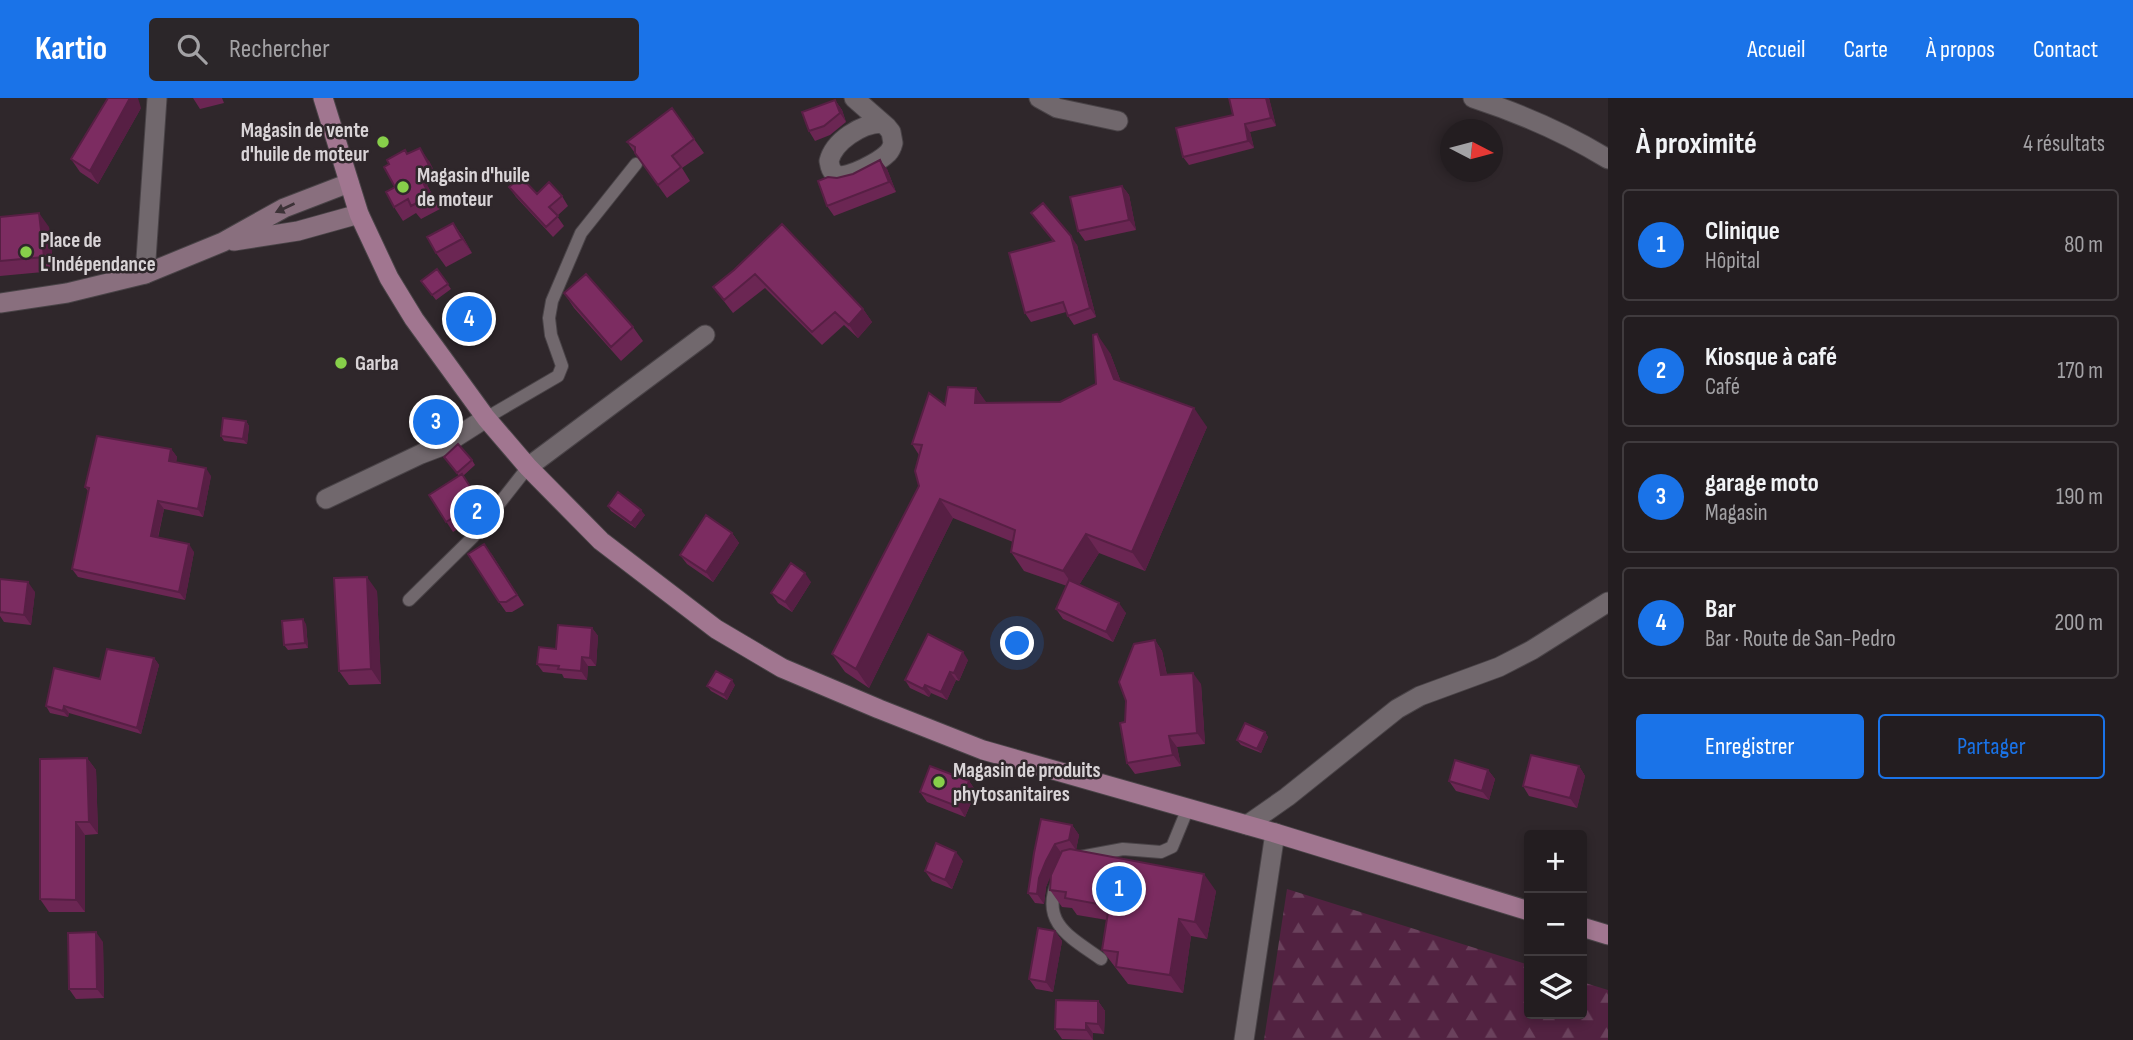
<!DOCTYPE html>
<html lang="fr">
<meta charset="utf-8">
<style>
:root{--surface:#231d20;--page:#2b2629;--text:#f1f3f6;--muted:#a3a2a5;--line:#403b3e;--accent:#1a73e8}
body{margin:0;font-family:"Sofia Sans Condensed",sans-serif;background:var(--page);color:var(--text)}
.controls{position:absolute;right:21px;bottom:21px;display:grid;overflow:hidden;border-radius:7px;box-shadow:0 4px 10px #0003}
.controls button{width:63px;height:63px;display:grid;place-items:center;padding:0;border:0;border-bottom:2px solid var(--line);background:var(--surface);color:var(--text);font:35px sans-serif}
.compass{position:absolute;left:1440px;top:21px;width:63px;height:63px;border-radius:50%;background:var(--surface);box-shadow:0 4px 10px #0003;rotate:96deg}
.you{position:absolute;left:1018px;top:546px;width:24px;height:24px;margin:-18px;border:5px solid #fff;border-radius:50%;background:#1a73e8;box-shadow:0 0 0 10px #1a73e833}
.badge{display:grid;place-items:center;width:46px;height:46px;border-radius:50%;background:var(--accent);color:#fff;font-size:23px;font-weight:700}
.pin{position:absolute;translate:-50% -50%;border:4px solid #fff;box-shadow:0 2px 7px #0006}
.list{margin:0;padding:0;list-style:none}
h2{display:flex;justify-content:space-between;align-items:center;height:91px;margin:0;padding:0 28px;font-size:30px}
h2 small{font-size:23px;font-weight:400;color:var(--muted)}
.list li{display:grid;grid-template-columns:46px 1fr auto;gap:21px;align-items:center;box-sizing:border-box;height:112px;margin:0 14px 14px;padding:0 14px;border:2px solid var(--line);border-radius:7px}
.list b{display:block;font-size:26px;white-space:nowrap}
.list p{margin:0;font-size:23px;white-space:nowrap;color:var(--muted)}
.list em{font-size:23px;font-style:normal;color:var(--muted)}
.actions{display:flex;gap:14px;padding:21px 28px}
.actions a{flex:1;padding:16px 0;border:2px solid var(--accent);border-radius:7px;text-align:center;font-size:24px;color:var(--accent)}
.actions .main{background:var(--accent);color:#fff}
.icon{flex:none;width:38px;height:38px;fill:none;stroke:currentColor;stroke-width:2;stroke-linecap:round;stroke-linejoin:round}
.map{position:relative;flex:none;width:1608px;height:942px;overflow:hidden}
header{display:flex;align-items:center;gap:42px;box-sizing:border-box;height:98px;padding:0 35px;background:var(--accent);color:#fff}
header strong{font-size:33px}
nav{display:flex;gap:38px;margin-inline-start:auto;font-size:24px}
.search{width:490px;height:63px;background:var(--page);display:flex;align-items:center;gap:18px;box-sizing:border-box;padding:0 24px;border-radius:7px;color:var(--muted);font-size:26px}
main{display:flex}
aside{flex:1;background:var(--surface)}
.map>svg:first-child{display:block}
.forest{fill:url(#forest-firs)}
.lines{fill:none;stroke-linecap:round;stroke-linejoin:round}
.service-casing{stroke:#494347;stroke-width:14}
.minor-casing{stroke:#494347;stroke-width:21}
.tertiary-casing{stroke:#494347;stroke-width:21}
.secondary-casing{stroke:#494347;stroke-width:21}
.primary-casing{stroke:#494347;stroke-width:21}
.service{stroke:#71686d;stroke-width:12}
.minor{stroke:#71686d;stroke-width:19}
.tertiary{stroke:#71686d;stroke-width:19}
.secondary{stroke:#896f7e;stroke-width:19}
.primary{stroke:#a17690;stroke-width:19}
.wall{fill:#6b2653}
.shaded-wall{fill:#571f44}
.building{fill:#7c2c61;stroke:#571f44;stroke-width:2}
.oneway{fill:#3c3237}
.poi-dot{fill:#87cf4a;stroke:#2f272b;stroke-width:2.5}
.labels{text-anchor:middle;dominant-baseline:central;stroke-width:5;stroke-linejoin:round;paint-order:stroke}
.poi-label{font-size:21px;font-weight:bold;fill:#d9d4d7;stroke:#2f272b;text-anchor:start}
</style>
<header>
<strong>Kartio</strong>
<div class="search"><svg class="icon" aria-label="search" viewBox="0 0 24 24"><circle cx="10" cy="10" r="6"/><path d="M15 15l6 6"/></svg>Rechercher</div>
<nav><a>Accueil</a><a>Carte</a><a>À propos</a><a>Contact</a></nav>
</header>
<main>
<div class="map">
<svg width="1608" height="942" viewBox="0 0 1608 942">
<defs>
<pattern id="forest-firs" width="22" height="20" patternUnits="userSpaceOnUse" patternTransform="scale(1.75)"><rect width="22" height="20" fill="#522241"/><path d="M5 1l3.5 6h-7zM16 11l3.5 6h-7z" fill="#6a415c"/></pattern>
</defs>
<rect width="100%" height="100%" fill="#2f272b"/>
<path class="forest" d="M1287,791L1529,867V916H1582V884L1608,892V942H1264Z"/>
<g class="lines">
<g class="service-casing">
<path id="service" d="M486,320L558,278L562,268L551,237L549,220L552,203L581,135L636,66
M409,502L473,439L528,369
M1080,759L1123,751L1161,754L1172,749L1188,710
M1058,783C1039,825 1072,840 1101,861"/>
</g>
<g class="minor-casing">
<path id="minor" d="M854,0L887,29L891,34L893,45C892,49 891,52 888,55C880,63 848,81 837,77C831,74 830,69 829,63C834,43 861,26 881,25
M1039,0L1057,10L1118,23
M1473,0C1522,16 1564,34 1608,61
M145,176L157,0
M528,369L705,237
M326,401L421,356L442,348L486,320
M1247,727L1287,699L1397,611L1420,598L1499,569L1532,552L1608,504"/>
</g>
<g class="tertiary-casing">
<path id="tertiary" d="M1244,942L1275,735"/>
</g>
<g class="secondary-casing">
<path id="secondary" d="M234,143L298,133L359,116
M0,205L67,195L145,176L223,144L284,110L349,85"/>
</g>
<g class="primary-casing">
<path id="primary" d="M323,0L359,116L389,180L414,221L486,320L528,369L601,443L716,531L782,570L879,611L983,652L1275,735L1529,813
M1582,829L1608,837"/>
</g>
<use href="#service" class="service"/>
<use href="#minor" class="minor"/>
<use href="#tertiary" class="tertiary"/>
<use href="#secondary" class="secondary"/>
<use href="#primary" class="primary"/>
</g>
<path class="wall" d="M193,0H222L224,5L200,11Z
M1269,0L1276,28L1250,34L1254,50L1189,67L1183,59L1233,17Z
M835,2L842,12L846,24L830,37L815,43L809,33Z
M141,10L98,86L80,74L71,61Z
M672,10L704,55L682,70L690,83L667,100L627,44Z
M408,56L429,63L438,81L427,87L440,111L421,121L416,115L403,123L394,109L395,89Z
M887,71L896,94L834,118L827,108L837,80Z
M1122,88L1129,97L1136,132L1085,143L1078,133Z
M509,89L537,96L562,98L568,108L557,118L564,128L553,139L516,99Z
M1031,115L1077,147L1096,219L1074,227L1068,218L1066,214L1031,224L1025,215L1053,143Z
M0,119L49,129L54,173L0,178Z
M453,125L463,139L472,155L446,169L436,155Z
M782,126L863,211L872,224L858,240L844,227L822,247L765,190L733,215L713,189L734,172Z
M437,171L451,191L436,202L421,183Z
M564,195L633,229L643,243L621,263L574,210Z
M1110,255L1121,284L1207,329L1145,473L1099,455L1079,487L1126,515L1113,544L1063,521L1056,511L1067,488L1024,473L1011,454L1013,444L953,420L869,590L845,574L832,556L919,388V357L912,346L945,307L976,290L986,305L1060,304L1096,286Z
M246,323L249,328L247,346L224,343L221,338Z
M171,351L177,359L176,364L211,378L203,419L164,411L158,440L194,454L185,502L78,479L72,471L88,393L85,389Z
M444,359L472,362L475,367L463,378L484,410L479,418L453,434L429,397L459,378Z
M608,408L645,417L635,430L611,413Z
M732,435L739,445L713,484L687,466L680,457Z
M491,455L524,507L512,514H506L499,504Z
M0,481L35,494L31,527L4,524L0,518Z
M811,484L792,514L778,505L771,495Z
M377,493L381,586L349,587L339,573Z
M306,526L308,550L288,552L284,547Z
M592,530L598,538L596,568H588L587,582L564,580L562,576L543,574L537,566L556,551Z
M1155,542L1162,553L1167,577L1201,586L1205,646L1177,649L1181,668L1135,676L1127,665L1125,624Z
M154,560L159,567L141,636L69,615L68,619L50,615L46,608L100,581Z
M968,562L959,583L956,582L947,602L931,595L929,599L910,590L905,582Z
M735,587L727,602L711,593L707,588Z
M1265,634L1268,639L1261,655L1241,647L1237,642Z
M87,660L96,672L98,736L85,737V814H49L40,801Z
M1579,668L1585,678L1577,710L1529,698L1523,688Z
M1488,672L1495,681L1489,702L1456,693L1449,683Z
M969,683L976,693L965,719L927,704L920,694Z
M1072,727L1079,737L1076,752L1216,793L1207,841L1191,838L1183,895L1128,886L1102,852L1107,822L1077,817L1072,810L1062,809L1050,792V778L1046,789L1044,806L1035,805L1028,795L1034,755Z
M963,763L952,791L932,783L925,773Z
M1055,833L1062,843L1053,894L1036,891L1029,881Z
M103,844L104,900L76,901L69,891Z
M1098,903L1105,913L1104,936L1093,935V942L1062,941L1055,931Z"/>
<path class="shaded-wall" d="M130,0H138L141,10L98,86L90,73Z
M1266,0H1269L1276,28L1271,20Z
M835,2L842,12L846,24L840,15Z
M1245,26L1250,34L1254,50L1248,43Z
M420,50L429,63L438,81L429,67Z
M880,62L887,71L896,94L889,84Z
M417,73L427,87L440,111L430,98Z
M1122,88L1129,97L1136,132L1129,122Z
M39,115L49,129L54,173L44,159Z
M453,125L463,139L472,155L462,141Z
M1071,138L1077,147L1096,219L1090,210Z
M863,211L872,224L858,240L849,227Z
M1097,236L1110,255L1127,300L1114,281Z
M976,290L989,308L975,305Z
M1194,310L1207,329L1145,473L1132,454Z
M246,323L249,328L247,346L243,341Z
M171,351L177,359L175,371L169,363Z
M206,370L211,378L203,419L198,411Z
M469,386L484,410L479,418L472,408Z
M940,401L953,420L869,590L856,571Z
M158,403L164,411L156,446L151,438Z
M641,412L645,417L635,430L631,425Z
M732,435L739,445L713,484L706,474Z
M1086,436L1099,455L1076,492L1063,473Z
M189,446L194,454L185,502L179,494Z
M805,475L811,484L792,514L785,504Z
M367,479L377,493L381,586L371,571Z
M28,484L35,494L31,527L24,517Z
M1119,505L1126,515L1113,544L1106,534Z
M303,521L306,526L308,550L305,545Z
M592,530L598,538L596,568L590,560Z
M1155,542L1162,553L1169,588L1161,577Z
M963,554L968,562L959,583L954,575Z
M582,559L588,568L587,582L581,573Z
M154,560L159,567L141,636L137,630Z
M950,574L956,582L947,602L941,594Z
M1193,575L1201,586L1205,646L1197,635Z
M732,582L735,587L727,602L724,597Z
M925,587L931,595L929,599L923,591Z
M64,608L69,615L68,619L63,613Z
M1265,634L1268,639L1261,655L1257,651Z
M1169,638L1177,649L1181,668L1173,657Z
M87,660L96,672L98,736L89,724Z
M1579,668L1585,678L1577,710L1570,700Z
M1488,672L1495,681L1489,702L1482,693Z
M969,683L976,693L965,719L959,709Z
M76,724L85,737V814L76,802Z
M1072,727L1079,737L1076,752L1069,742Z
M1055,746L1062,756L1053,773L1046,789L1044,806L1037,796L1039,780L1046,763Z
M956,754L963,763L952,791L945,782Z
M1204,776L1216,793L1207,841L1195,824Z
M1179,821L1191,838L1183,895L1170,877Z
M1055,833L1062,843L1053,894L1046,884Z
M96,834L103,844L104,900L97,891Z
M1098,903L1105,913L1104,936L1098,926Z
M1086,925L1093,935V942L1086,932Z"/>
<path class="building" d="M108,0H130L90,73L71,61Z
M1229,0H1266L1271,20L1245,26L1248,43L1183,59L1176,30L1233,17Z
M835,2L840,15L824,28L809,33L802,14Z
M672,10L694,41L672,58L681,69L658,87L635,55V49L627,44Z
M420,50L429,67L417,73L430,98L411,108L408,101L394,109L386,94L395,89L384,69L389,66L387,62L405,52L407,56Z
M880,62L889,84L827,108L818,83L828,79L837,80L853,76Z
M521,79L537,96L549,84L562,98L549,109L558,118L546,129L509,89Z
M1122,88L1129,122L1078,133L1070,99Z
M1043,105L1071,138L1090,210L1068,218L1063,204L1025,215L1009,155L1054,143L1031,115Z
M39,115L44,159L0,163V119Z
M453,125L462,141L436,155L427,139Z
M782,126L863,211L849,227L835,214L812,234L755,176L724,202L713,189L734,172Z
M437,171L448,186L432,197L421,183Z
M586,176L633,229L611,249L564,195Z
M1097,236L1114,281L1194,310L1132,454L1086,436L1063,473L1011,454L1015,432L940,401L856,571L832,556L919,388L915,373L922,347L912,346L929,295L945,307L948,289L976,290L975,305L1060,304L1096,286L1093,237Z
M223,320L246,323L243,341L221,338Z
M97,338L171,351L169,363L206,370L198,411L158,403L151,438L189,446L179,494L72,471L89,390L85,389Z
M458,346L472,362L457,375L444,359Z
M462,376L478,401L472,408L446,424L429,397Z
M618,394L641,412L631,425L608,408Z
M706,417L732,435L706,474L680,457Z
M484,446L517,497L506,504H499L468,456Z
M791,465L805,475L785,504L771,495Z
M367,479L371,571L339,573L334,480Z
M0,481L28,484L24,517L0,514Z
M1069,482L1119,505L1106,534L1056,511Z
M303,521L305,545L284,547L282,523Z
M558,527L592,530L590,560L582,559L581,573L558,571L559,568L537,566L539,549L556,551Z
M928,536L963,554L954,575L950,574L941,594L925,587L923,591L905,582Z
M1155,542L1161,577L1193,575L1197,635L1169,638L1173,657L1127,665L1120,625L1125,624L1126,603L1119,584L1134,546Z
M107,551L154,560L137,630L64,608L63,613L46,608L54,570L100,581Z
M716,573L732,582L724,597L707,588Z
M1245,625L1265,634L1257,651L1237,642Z
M1531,657L1579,668L1570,700L1523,688Z
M87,660L89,724H76V802L40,801V661Z
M1455,662L1488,672L1482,693L1449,683Z
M930,668L969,683L959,709L920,694Z
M1041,721L1072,727L1069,742L1055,746L1046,763L1039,780L1037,796L1028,795L1034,755Z
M936,745L956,754L945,782L925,773Z
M1070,751L1204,776L1195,824L1179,821L1170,877L1116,869L1118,854L1102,852L1109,808L1065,800L1066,794L1050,792L1051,777L1062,753Z
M1038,830L1055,833L1046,884L1029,881Z
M96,834L97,891H69L68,835Z
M1056,902L1098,903V926L1086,925V932L1055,931Z"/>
<defs><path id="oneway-solid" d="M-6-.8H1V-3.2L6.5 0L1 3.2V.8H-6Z" transform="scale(1.75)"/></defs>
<use class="oneway" href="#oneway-solid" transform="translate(285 110) rotate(155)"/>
<g class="poi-dot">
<circle cx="383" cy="44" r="7"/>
<circle cx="403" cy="89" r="7"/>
<circle cx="26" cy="154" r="7"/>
<circle cx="341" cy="265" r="7"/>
<circle cx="939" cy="684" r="7"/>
</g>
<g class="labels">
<g class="poi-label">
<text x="369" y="32" text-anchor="end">Magasin de vente<tspan x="369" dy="24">d'huile de moteur</tspan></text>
<text x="417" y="77">Magasin d'huile<tspan x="417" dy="24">de moteur</tspan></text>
<text x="40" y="142">Place de<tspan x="40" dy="24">L'Indépendance</tspan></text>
<text x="355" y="265">Garba</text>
<text x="953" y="672">Magasin de produits<tspan x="953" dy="24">phytosanitaires</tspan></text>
</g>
</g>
</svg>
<div class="controls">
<button>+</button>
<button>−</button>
<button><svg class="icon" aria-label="layers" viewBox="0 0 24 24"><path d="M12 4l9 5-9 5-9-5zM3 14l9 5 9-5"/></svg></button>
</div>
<svg class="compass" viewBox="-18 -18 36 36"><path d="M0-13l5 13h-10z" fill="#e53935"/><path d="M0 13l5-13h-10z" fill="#a3a2a5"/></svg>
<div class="you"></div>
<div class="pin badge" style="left:1119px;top:791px">1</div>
<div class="pin badge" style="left:477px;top:414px">2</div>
<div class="pin badge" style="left:436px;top:324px">3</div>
<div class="pin badge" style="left:469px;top:221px">4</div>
</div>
<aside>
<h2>À proximité<small>4 résultats</small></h2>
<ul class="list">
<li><span class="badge">1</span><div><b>Clinique</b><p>Hôpital</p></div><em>80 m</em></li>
<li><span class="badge">2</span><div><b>Kiosque à café</b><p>Café</p></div><em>170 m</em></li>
<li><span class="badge">3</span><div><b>garage moto</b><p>Magasin</p></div><em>190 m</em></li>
<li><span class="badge">4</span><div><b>Bar</b><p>Bar · Route de San-Pedro</p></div><em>200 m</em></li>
</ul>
<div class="actions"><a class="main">Enregistrer</a><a>Partager</a></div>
</aside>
</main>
